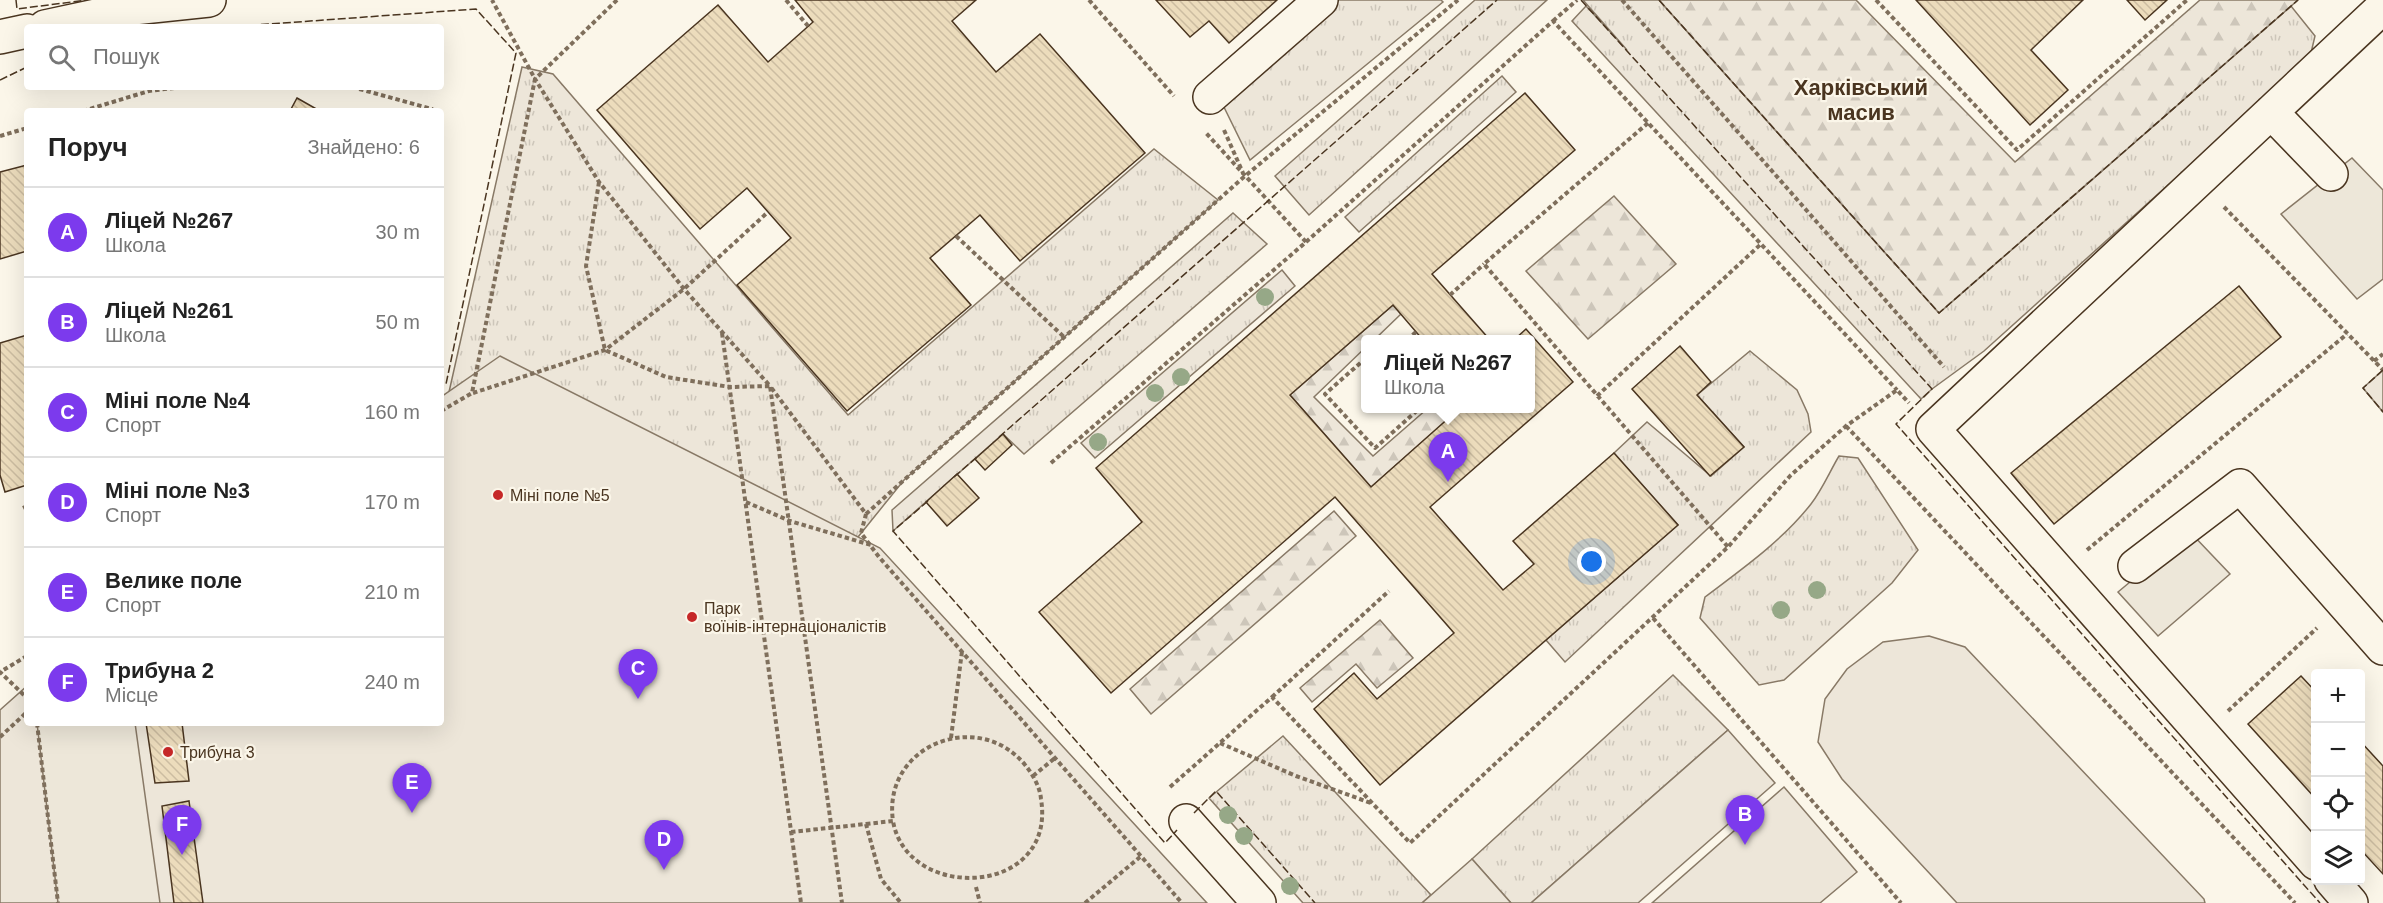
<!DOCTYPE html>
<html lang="uk">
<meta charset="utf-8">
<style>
:root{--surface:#fff;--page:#f2f2f2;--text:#222;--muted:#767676;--line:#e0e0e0;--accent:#7c3aed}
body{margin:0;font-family:Arial,sans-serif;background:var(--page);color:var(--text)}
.controls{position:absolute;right:18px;bottom:18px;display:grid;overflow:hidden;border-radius:6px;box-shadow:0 6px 24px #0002}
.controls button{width:54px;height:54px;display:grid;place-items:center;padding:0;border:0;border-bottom:2px solid var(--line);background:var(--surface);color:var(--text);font:30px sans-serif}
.you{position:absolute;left:1592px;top:562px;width:21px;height:21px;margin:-15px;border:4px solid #fff;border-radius:50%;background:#1a73e8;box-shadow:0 0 0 9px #1a73e833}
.badge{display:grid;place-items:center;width:39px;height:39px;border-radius:50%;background:var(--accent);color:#fff;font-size:20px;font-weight:700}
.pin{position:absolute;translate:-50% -50px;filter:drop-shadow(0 2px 3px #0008)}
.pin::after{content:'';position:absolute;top:32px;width:21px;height:18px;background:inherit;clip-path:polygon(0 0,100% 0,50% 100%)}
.popup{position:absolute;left:1361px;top:335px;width:174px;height:78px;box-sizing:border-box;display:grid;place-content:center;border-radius:6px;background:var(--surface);filter:drop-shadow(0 2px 4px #0005);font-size:20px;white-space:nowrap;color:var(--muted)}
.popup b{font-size:22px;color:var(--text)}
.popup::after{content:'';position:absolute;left:50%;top:100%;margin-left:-12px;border:12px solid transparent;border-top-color:var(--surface)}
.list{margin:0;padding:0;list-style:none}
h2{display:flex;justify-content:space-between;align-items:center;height:78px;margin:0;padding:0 24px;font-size:26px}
h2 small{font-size:20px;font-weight:400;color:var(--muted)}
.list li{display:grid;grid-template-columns:39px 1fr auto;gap:18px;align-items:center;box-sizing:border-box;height:90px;padding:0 24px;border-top:2px solid var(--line)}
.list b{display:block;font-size:22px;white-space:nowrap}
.list p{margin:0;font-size:20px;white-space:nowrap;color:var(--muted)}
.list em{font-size:20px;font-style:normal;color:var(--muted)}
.icon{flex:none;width:33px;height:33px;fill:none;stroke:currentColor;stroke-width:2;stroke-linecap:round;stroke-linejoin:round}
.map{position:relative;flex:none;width:2383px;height:903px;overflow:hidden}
.search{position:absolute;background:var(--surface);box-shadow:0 6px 24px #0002;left:24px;top:24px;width:420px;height:66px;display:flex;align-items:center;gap:15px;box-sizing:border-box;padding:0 21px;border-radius:6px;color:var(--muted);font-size:22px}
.panel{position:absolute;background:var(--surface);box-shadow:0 6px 24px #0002;left:24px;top:108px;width:420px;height:618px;border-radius:6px}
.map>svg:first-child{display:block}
.grass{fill:url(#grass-tufts);stroke:#887966;stroke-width:1.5}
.forest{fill:url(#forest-firs);stroke:#887966;stroke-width:1.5}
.green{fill:#ede6d9;stroke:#887966;stroke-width:1.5}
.parking{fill:#ede7d9;stroke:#887966;stroke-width:1.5}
.building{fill:url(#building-back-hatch);stroke:#4a3520;stroke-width:1.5}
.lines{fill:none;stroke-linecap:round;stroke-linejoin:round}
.minor-casing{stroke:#4a3520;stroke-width:36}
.path{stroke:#7f6f5c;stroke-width:4;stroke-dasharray:4.5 3;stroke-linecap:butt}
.minor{stroke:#fbf6e9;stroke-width:33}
.fence{stroke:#4a3520;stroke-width:1.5;stroke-dasharray:8 3;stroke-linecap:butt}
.tree{fill:#96a887}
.poi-dot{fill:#c62828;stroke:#fbf6e9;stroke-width:2}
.labels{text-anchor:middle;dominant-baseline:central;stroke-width:4.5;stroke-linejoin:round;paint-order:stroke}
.poi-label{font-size:16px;fill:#4a3520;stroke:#fbf6e9;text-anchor:start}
.district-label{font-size:22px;font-weight:bold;fill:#4a3520;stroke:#fbf6e9}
</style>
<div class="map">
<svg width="2383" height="903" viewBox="0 0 2383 903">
<defs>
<pattern id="grass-tufts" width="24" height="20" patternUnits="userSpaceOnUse" patternTransform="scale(1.5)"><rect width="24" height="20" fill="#ede6d9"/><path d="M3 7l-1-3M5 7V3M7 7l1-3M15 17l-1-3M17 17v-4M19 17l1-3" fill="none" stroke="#cdc6ba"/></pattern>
<pattern id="forest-firs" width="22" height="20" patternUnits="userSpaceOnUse" patternTransform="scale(1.5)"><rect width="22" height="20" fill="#ede6d9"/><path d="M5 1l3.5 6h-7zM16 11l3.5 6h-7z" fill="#cdc6ba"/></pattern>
<pattern id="building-back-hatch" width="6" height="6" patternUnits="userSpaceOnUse" patternTransform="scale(1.5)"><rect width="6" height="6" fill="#ecdcbc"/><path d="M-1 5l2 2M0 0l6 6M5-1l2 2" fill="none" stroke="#ccbda1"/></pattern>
</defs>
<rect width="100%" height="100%" fill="#fbf6e9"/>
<path class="grass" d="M1333,0H1441L1443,2L1250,160L1219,97Z
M1475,0H1547L1309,215L1275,176Z
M1583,0H1659L1939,313L2291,6L2315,36L2310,57L1984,351L1932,389L1921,399L1572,21L1586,6L1627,50Z
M522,67L553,74L848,415L1154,149L1218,200L904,480L858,537L449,392Z
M1502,76L1516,92L1359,232L1345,217Z
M1233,213L1267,244L1024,454L1003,434L893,531L892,510Z
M1282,270L1295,286L1095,458L1081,443Z
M1750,351L1797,390L1808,414L1811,432L1565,662L1546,640L1678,525L1614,453L1647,422L1711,476L1744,447L1697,395Z
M1839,456L1858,458L1918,550L1892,583L1784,680L1759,685L1700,618L1705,597C1742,569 1782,541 1811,504C1822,490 1830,471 1839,456Z
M1673,675L1728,730L1531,903H1511L1472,859Z
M1283,736L1431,895L1422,903H1303L1209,798Z"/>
<path class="forest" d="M1659,0H1856L2015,162L2200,0H2298L1939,313Z
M1614,196L1676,264L1588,339L1526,271Z
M1393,305L1401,314L1375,339L1366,340L1365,348L1314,397L1373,456L1427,409H1460L1371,487L1290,395Z
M1334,511L1356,536L1151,714L1130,689Z
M1380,620L1413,658L1377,688L1356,664L1312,702L1300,688Z"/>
<path class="green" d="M500,356L880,548L1207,903H0V710L27,686V723H441V397Z
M2383,370V412L2363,388Z
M1929,636L1965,647L2204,899L2205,903H1957L1842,779L1818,742L1825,699L1847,669L1883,642Z
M1728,730L1775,783L1638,903H1531Z
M1784,787L1857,872L1820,903H1652Z
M1472,859L1511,903H1422Z"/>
<path class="parking" d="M2352,158L2383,190V279L2357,299L2281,214Z
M2190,532L2230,574L2158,636L2118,592Z
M37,723H135L160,903H58Z"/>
<path class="building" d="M795,0H976L952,21L996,72L1040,34L1145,153L1020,261L980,215L930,258L971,305L847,411L737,285L791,238L747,188L700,229L597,110L718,5L768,62L813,22Z
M1156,0H1277L1229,43L1209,21L1190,37Z
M1916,0H2083L2031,50L2068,90L2030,125Z
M2127,0H2167L2145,20Z
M1525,93L1575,150L1432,274L1490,340H1423L1393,305L1290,395L1371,487L1460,408H1530V340H1514L1526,329L1573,382L1430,507L1503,590L1534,564L1513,541L1614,453L1678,525L1380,785L1314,709L1354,673L1377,699L1454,633L1335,497L1111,693L1039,612L1142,522L1096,468Z
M297,98L320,111H290Z
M27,165V251L0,259V172Z
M2239,286L2281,337L2054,524L2011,473Z
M27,335V485L5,492L0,475V343Z
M1680,346L1711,382L1697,395L1744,447L1710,476L1632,389Z
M1003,434L1012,445L985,470L975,459Z
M957,474L979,498L947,526L926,502Z
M2301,676L2316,692V799L2248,724Z
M146,723H182L189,781L155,783Z
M2360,741L2383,766V874L2360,849Z
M189,801L203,903H174L162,806Z"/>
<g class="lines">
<g class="minor-casing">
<path id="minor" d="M45,27L133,8L209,0
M0,37L27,31
M1210,97L1321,0
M2271,112L2331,174
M2135,566L2240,486L2383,648
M1186,821L1259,903
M2316,863L1933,429L2383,7
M2331,880L2351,903"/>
</g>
<path class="path" d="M617,0L535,79L599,182L684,289L770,386L842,903
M786,0L808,26
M1089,0L1174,96
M1622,0L1944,367
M1876,0L2017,150L2187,0
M1553,21L1577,0
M352,87L432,109V111
M83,111L149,91L182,87
M1648,123L1484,264L1728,547
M1224,130L1243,173
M0,136L27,128
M599,182L586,266L605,350L666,377L730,387L770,386L866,514L861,533L879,557L1182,903
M2224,207L2383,370
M956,236L1064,337
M1306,242L1553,21L1897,390
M1450,295L1484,264
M722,333L801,903
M1407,340L1416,332
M1366,358L1325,394L1375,448L1420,408
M2374,361L2383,354
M473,393L605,350L684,289L768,212
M1597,396L1761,244
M441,411L472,393L535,79L492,0
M1846,426L2295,903
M1051,463L1306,242L1206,133
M746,502L790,521L871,545
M23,508L27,506
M866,514L1245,176L1458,0
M2087,550L2347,334
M1653,618L1901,903
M27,656L0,672L27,698
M1272,697L1389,591
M2228,711L2317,628
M37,723L58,903
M0,737L27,712
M951,738L962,651
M1220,743L1296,776L1371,803
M1033,776L1055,758
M1170,787L1272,697L1410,843L1728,547L1790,476L1846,426L1897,390L1909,403
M866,824L893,821C882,745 979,707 1026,766C1033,775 1040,787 1041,799C1057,897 907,903 893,821
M791,832L866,824L881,879L901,903
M976,887L980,903
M1085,903L1140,857"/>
<use href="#minor" class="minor"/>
<path class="fence" d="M16,0L17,9L87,0
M1581,0L1932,389L1896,424L2320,903
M1659,0L1939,313L2298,0
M228,27L476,9L516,53L446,384L441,387
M0,80L27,67
M2383,370L2363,388L2383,412
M999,437L1497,0
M954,477L977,457
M928,501L893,531L1165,843L1177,830
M1194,813L1216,791L1315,903"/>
</g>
<g class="tree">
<circle cx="1265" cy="297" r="9"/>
<circle cx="1181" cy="377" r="9"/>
<circle cx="1155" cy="393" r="9"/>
<circle cx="1098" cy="442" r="9"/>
<circle cx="1817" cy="590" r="9"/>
<circle cx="1781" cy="610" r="9"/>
<circle cx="1228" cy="815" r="9"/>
<circle cx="1244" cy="836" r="9"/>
<circle cx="1290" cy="886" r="9"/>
</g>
<g class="poi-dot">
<circle cx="498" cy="495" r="6"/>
<circle cx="692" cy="617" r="6"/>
<circle cx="168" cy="752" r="6"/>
</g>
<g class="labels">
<g class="poi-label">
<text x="510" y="495">Міні поле №5</text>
<text x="704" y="608">Парк<tspan x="704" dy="18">воїнів-інтернаціоналістів</tspan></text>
<text x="180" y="752">Трибуна 3</text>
</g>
<g class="district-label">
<text x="1861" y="87">Харківський<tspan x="1861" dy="25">масив</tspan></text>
</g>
</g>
</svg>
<div class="controls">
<button>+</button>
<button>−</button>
<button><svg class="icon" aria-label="locate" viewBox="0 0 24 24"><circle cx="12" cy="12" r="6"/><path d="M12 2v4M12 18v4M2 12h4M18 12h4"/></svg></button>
<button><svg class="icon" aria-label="layers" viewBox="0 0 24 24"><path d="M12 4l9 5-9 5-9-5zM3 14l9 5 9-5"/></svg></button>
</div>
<div class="you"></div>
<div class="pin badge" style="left:1448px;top:482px">A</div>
<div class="popup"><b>Ліцей №267</b>Школа</div>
<div class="pin badge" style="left:1745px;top:845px">B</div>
<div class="pin badge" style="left:638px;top:699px">C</div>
<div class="pin badge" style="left:664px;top:870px">D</div>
<div class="pin badge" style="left:412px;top:813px">E</div>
<div class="pin badge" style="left:182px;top:855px">F</div>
<div class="search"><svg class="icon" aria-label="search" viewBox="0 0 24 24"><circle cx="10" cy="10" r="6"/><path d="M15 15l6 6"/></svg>Пошук</div>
<section class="panel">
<h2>Поруч<small>Знайдено: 6</small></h2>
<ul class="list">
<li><span class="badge">A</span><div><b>Ліцей №267</b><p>Школа</p></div><em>30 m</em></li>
<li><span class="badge">B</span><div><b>Ліцей №261</b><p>Школа</p></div><em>50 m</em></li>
<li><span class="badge">C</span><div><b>Міні поле №4</b><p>Спорт</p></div><em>160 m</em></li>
<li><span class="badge">D</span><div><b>Міні поле №3</b><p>Спорт</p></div><em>170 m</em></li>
<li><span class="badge">E</span><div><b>Велике поле</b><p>Спорт</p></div><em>210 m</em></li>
<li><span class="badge">F</span><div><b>Трибуна 2</b><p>Місце</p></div><em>240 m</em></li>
</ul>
</section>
</div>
